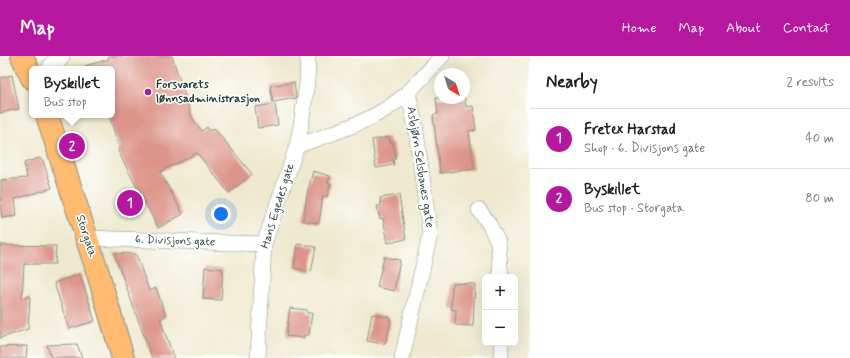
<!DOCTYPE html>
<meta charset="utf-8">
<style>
:root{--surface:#fff;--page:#f6f6f6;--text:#202124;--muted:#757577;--line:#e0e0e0;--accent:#b5179e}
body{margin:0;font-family:Mynerve,sans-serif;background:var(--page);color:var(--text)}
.controls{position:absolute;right:12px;bottom:12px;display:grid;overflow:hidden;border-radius:6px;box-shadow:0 4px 16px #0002}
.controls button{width:36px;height:36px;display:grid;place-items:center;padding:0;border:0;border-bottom:1px solid var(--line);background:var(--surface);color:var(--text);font:20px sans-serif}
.compass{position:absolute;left:434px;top:12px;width:36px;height:36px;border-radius:50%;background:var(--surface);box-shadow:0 4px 16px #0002;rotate:142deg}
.you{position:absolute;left:221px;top:158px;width:14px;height:14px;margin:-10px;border:3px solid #fff;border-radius:50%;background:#1a73e8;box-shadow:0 0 0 6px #1a73e833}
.badge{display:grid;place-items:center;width:26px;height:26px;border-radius:50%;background:var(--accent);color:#fff;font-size:13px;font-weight:700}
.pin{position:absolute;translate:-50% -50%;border:2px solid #fff;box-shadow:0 1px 4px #0006}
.popup{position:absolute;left:29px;top:10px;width:86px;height:52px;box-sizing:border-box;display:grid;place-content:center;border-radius:6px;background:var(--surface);filter:drop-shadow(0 1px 3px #0005);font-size:13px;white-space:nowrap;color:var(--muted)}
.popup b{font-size:15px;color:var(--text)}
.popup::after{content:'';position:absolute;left:50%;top:100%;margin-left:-8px;border:8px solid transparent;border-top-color:var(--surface)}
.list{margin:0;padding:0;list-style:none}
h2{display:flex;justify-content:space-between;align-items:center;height:52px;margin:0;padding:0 16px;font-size:17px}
h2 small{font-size:13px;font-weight:400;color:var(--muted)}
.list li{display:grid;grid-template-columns:26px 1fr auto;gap:12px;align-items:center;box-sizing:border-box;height:60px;padding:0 16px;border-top:1px solid var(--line)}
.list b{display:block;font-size:15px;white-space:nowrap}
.list p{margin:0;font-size:13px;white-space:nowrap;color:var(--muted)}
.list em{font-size:13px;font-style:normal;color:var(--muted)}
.map{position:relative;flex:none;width:530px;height:302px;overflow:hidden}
header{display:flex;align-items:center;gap:24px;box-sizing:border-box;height:56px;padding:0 20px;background:var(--accent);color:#fff}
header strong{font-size:19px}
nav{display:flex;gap:22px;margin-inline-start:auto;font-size:14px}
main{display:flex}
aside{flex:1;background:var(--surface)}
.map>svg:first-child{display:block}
.building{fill:#dd9589}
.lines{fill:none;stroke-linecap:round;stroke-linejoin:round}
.minor-casing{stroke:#879382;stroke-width:16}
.tertiary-casing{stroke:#879382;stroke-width:20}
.trunk-casing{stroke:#879382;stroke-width:24}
.minor{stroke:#fff;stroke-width:15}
.tertiary{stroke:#fff;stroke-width:19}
.trunk{stroke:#ffbb71;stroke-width:22}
.poi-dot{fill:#b5179e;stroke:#fff;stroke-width:1.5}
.labels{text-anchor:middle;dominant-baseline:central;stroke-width:3;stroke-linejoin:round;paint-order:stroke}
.poi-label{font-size:12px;font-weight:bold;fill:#1f3d34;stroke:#fff;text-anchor:start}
.street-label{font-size:12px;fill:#1f3d34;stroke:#fff}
</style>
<header>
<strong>Map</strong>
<nav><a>Home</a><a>Map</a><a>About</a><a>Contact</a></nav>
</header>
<main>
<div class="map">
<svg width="530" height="302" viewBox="0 0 530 302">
<rect width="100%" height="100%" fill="#fff"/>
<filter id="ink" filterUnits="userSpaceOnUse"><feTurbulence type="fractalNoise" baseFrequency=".025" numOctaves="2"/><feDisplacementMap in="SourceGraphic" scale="8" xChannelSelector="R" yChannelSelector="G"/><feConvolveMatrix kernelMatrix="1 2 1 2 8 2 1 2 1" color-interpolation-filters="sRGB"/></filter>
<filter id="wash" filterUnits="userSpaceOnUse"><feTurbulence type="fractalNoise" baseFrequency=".012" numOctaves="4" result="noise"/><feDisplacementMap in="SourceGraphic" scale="16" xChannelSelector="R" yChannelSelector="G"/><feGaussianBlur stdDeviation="0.9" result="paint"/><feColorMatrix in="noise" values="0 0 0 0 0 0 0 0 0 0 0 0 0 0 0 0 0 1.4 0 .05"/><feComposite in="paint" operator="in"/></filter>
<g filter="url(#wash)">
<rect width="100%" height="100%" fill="#efe9cf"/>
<g id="blocks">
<path class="building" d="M108,0H172L192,62L202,75L207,71L210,75L214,72L252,118L229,137L197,97L160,116L183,158L158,172L118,95L120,94L109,59H112V13H85V10L109,3Z
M12,19L19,53L0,57V22Z
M294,26L296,42L273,46L270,30Z
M436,42H465L466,51L473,50L476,74L469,75L474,113L440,117L433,59L438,58Z
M275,48L278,69L258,72L255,51Z
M389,81L390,87L393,86L396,103H393L394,109L376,112L372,84Z
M39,102L43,105L52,132L15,143L17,160L2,162L0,148V144H1V124L27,122L24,107Z
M313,115L330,120L328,127H331L327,141L323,140L319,167L303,165L307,138Z
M399,139L406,183L388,187L383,162L380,163L377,150H381L380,142Z
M298,188L316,191L311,216L294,212Z
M0,189L56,190L55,208H24L22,243L30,240L28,273L0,282Z
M114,197L136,198L149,235L156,232L166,260L160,263L174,302H152Z
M384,201L400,204L394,235L377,231Z
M205,211L223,213L221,244L203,243Z
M80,218L95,265L69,273L54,227Z
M452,227L475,228L473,270L455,269L456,254L451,253Z
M290,252L307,254V257H312L309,279H304V282L286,280Z
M372,258L390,261L389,264H391L386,286H385L384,288L367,285Z
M77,288L82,302H51L47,289Z
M27,290L26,302H0V291Z"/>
</g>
</g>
<g filter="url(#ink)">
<use href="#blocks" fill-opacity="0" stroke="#879382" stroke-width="1"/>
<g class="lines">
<g class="minor-casing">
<path id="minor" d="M297,90C329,78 366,68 395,47C413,34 427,16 442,0
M479,154L489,168L498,186L501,221
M87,182L264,188
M258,302L264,188L297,90L301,69L307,27L308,0
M402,302L430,179L415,68L408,36
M501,302V287"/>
</g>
<g class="tertiary-casing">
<path id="tertiary" d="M51,13L60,0"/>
</g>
<g class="trunk-casing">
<path id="trunk" d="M22,0L32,22
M47,59L97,214L123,302"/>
</g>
<use href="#minor" class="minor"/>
<use href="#tertiary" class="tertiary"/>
<use href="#trunk" class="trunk"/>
</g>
</g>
<circle class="poi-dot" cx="148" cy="36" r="4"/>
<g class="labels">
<g class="poi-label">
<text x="156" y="29">Forsvarets<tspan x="156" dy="14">lønnsadministrasjon</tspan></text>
</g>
<g class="street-label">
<text transform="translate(420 111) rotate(81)">Asbjørn Selsbanes gate</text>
<text transform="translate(278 150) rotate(-73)">Hans Egedes gate</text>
<text transform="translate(86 180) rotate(72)">Storgata</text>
<text transform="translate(175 185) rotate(2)">6. Divisjons gate</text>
</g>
</g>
</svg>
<div class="controls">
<button>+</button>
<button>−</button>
</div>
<svg class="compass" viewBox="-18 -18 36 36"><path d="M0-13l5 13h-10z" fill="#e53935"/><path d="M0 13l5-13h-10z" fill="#757577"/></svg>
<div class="you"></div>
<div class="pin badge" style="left:130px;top:147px">1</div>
<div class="pin badge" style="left:72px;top:90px">2</div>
<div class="popup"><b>Byskillet</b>Bus stop</div>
</div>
<aside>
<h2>Nearby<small>2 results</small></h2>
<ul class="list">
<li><span class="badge">1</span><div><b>Fretex Harstad</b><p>Shop · 6. Divisjons gate</p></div><em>40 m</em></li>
<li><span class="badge">2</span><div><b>Byskillet</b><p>Bus stop · Storgata</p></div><em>80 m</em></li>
</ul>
</aside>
</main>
